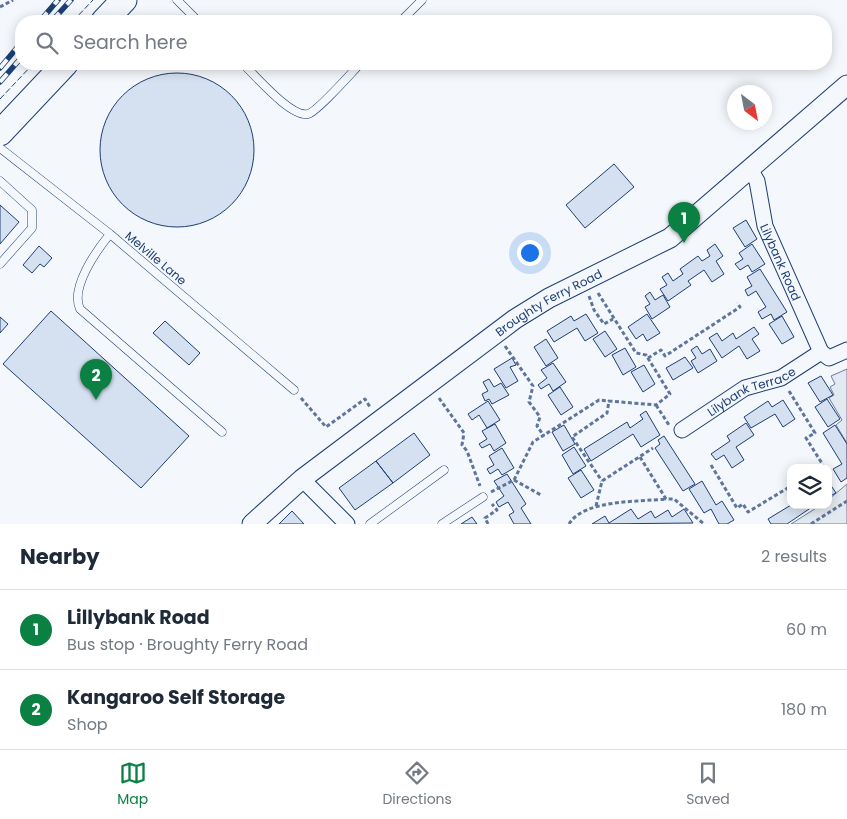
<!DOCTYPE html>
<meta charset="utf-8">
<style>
:root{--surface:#fff;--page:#f6f6f7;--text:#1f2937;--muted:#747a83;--line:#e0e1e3;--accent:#0b8043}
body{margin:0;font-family:Poppins,sans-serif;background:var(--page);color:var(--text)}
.controls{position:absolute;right:15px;bottom:15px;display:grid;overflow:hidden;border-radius:10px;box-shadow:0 2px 12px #0003}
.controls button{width:45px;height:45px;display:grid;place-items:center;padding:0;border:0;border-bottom:1px solid var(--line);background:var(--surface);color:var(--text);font:25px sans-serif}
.compass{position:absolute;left:727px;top:85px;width:45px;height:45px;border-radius:50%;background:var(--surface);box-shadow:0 2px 12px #0003;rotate:148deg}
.you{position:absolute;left:529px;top:252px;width:18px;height:18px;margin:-12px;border:4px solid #fff;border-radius:50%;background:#1a73e8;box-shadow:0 0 0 8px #1a73e833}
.badge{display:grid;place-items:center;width:32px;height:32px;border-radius:50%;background:var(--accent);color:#fff;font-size:16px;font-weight:700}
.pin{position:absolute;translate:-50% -41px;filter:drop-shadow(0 1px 2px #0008)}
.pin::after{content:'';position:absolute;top:26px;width:18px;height:15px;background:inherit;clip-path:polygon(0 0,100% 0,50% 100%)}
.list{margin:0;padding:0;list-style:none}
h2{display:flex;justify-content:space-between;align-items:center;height:65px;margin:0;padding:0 20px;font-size:21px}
h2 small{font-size:16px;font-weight:400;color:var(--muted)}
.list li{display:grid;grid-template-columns:32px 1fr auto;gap:15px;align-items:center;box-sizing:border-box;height:80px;padding:0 20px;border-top:1px solid var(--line)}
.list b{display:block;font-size:19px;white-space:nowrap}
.list p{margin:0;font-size:16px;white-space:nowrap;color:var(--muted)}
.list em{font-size:16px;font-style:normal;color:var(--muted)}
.icon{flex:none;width:28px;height:28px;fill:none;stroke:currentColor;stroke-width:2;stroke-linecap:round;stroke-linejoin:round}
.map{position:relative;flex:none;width:847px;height:524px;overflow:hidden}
.search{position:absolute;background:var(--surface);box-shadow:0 2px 12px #0003;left:15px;right:15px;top:15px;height:55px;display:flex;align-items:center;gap:12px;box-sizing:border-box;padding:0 18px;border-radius:20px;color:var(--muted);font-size:19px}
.sheet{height:225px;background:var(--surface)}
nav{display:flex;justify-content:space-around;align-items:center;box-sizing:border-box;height:70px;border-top:1px solid var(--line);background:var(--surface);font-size:14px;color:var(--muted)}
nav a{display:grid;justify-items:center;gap:2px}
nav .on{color:var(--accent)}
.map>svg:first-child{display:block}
.green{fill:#e3e9f0;stroke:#687fa3}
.building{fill:#d5e0f0;stroke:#1d3f73}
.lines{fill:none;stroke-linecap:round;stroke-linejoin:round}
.service-casing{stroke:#1d3f73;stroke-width:9}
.minor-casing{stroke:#1d3f73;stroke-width:17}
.tertiary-casing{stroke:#1d3f73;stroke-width:21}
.trunk-casing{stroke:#1d3f73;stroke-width:27}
.path{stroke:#5e769c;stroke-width:3;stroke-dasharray:4 2.5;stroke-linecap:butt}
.service{stroke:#f4f7fb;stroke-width:8}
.minor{stroke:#f4f7fb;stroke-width:15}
.tertiary{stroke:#f4f7fb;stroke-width:19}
.trunk{stroke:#f4f7fb;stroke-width:25}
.rail-casing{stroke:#1d3f73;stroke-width:5.5}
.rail{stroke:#f4f7fb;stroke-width:4;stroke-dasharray:11;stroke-linecap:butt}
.fence{stroke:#1d3f73;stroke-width:1;stroke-dasharray:6 2.5;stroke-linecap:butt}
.labels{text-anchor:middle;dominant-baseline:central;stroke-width:4;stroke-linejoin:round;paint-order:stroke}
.street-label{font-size:12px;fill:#1d3f73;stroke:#f4f7fb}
</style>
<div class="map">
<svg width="847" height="524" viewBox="0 0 847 524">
<rect width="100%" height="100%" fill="#f4f7fb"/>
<path class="green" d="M847,369V443L836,425L842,420L829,398L834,395L830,387L835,384L831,376Z
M847,484V524H791L821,505H828V500Z"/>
<path class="building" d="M100 150a77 77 0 1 1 154 0a77 77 0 1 1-154 0Z
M614,164L634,187L585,228L566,205Z
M0,205L19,222L0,244Z
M746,220L757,239L745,247L733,228Z
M715,244L723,256L716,261L724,274L712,282L704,270L688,281L691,285L668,301L660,289L667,285L662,277L668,273L673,281L683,274L680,269L698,256L702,261L710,256L707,250Z
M752,244L765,264L752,272L748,265L740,270L735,264L743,259L739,253Z
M39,246L52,258L44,267L40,264L32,273L23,265Z
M760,269L787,312L774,320L771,314L762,319L758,312L766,307L756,291L748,296L745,290L752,286L747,277Z
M650,292L655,300L663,295L670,307L652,319L645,307L650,304L645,296Z
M51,311L189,436L141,488L3,364Z
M586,314L598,333L585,341L577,328L554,342L547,331L571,316L574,321Z
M647,314L660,333L647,341L643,334L636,339L628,327Z
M782,316L794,337L782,344L769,324Z
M0,317L8,324L0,333Z
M165,321L200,353L189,365L153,333Z
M754,327L759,334L752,339L760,351L747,359L739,346L722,358L709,338L717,333L722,341L733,333L736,339Z
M605,331L617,349L605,357L593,339Z
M546,339L558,358L546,366L534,347Z
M697,346L702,354L710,349L717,361L698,373L691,361L696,358L691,350Z
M625,348L636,367L623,375L612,355Z
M685,357L693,368L673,380L666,368Z
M512,358L516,365L510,367L518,381L506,388L494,369Z
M553,363L566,382L553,391L549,384L541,389L538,385L547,378L541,370Z
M644,365L655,384L643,392L631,372Z
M821,376L833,395L820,402L808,383Z
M489,379L494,387L501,383L509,395L492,404L489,399L485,401L482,394L488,391L483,382Z
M560,387L573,407L561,415L548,395Z
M827,399L840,419L828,427L815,407Z
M783,400L795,419L783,427L775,414L751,428L744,417L768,401L772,407Z
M488,401L500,420L487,428L479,415L472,420L468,414Z
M646,411L660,435L641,447L633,434L591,461L584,449L627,422L630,428L643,419L640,415Z
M746,423L754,435L736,447L744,460L732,468L724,455L716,460L711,454L730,441L727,436Z
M495,424L506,443L494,451L490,444L482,448L479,444L487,439L482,431Z
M564,425L575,444L563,451L552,432Z
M835,425L847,444V478L841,482L833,469L842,464L823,433Z
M414,433L430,455L393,483L376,461Z
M664,436L695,484L683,491L655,448L660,444L658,440Z
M574,447L586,466L573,474L562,455Z
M502,448L514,468L502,475L498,469L490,474L487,469L494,465L489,456Z
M376,461L393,483L355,510L339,488Z
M581,470L594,490L581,498L568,478Z
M507,474L526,504L521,508L531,524H514L509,515L514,512L508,502L499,507L496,502L504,496L494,481Z
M702,481L716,505L722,501L734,520L727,524H719L711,509L704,513L689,489Z
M828,481L836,493L828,497Z
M791,505H815L787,524H771L768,519Z
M631,509L638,519L651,511L655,518L668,510L672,517L684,509L693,523L592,524L605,516L609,523Z
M292,511L304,524H279Z
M472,517L477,524H461Z"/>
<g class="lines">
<g class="service-casing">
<path id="service" d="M177,0L198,21
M401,21L422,0
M243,64C255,75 291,118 308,114C318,111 351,73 360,64
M0,148L110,234L294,390
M0,181L32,210V228L0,264
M110,234C96,251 70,288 80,309L222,432
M370,524L444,470
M442,524L483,497"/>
</g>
<g class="minor-casing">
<g id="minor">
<path id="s1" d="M750,169L757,181L765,226L821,352L829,358L847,350"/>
<path id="s2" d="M682,430L745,388L781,378L821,352"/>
<path d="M302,479L347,524"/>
</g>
</g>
<g class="tertiary-casing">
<g id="tertiary">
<path id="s3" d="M252,524L302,479L515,319L549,298L670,238L847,85"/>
</g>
</g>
<g class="trunk-casing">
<path id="trunk" d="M104,21L124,0
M0,133L65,64"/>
</g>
<path class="path" d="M0,7L13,0
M598,293L636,353L646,355L670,394L656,405L609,401L607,413L572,437L602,481
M589,296L594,310L604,324L613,319
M505,346L533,386L529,402L540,417L537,426L544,436
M648,358L661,350L665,356L740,307L737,303
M789,391L815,433L806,438L823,465L819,468
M301,398L326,427L365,399L370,407
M439,398L464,433L462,445L467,451L480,486
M656,405L669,425
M640,457L666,499H674L704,524
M711,465L737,508L743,504L748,512L791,486
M514,480L541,495
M491,492L514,480L533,442L599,400L609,401
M596,506L602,481L653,448
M488,524L485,518L497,510L492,504
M569,524C584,499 640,502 666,499
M811,524L847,501"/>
<use href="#service" class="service"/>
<use href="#minor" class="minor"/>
<use href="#tertiary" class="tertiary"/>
<use href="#trunk" class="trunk"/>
<g class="rail-casing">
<path id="rail" d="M40,21L58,0
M52,21L71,0
M0,68L21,43
M0,82L21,58"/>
</g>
<use href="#rail" class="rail"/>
<path class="fence" d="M73,21L93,0
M0,99L33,64"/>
</g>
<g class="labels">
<g class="street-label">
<text transform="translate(156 258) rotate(40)">Melville Lane</text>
<text stroke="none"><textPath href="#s1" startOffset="99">Lilybank Road</textPath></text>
<text stroke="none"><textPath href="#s3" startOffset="371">Broughty Ferry Road</textPath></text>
<text stroke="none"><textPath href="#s2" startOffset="80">Lilybank Terrace</textPath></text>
</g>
</g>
</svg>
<div class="controls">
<button><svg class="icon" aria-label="layers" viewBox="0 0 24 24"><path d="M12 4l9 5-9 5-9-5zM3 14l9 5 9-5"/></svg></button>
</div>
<svg class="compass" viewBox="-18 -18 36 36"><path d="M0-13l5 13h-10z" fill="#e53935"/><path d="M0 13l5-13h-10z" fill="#747a83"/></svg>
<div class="you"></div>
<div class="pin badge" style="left:684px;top:243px">1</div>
<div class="pin badge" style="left:96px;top:400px">2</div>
<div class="search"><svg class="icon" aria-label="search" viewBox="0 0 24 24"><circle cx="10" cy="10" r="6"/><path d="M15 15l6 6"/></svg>Search here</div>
</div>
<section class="sheet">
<h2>Nearby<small>2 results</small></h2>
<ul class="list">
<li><span class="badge">1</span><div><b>Lillybank Road</b><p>Bus stop · Broughty Ferry Road</p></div><em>60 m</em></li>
<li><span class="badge">2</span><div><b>Kangaroo Self Storage</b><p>Shop</p></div><em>180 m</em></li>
</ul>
</section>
<nav>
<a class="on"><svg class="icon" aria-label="map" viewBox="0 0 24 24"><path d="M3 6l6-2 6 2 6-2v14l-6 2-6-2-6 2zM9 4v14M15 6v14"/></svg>Map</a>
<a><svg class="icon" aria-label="directions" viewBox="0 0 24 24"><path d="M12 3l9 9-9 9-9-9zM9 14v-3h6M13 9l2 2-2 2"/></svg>Directions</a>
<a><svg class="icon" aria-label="saved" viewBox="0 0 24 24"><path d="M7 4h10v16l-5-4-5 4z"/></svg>Saved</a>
</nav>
